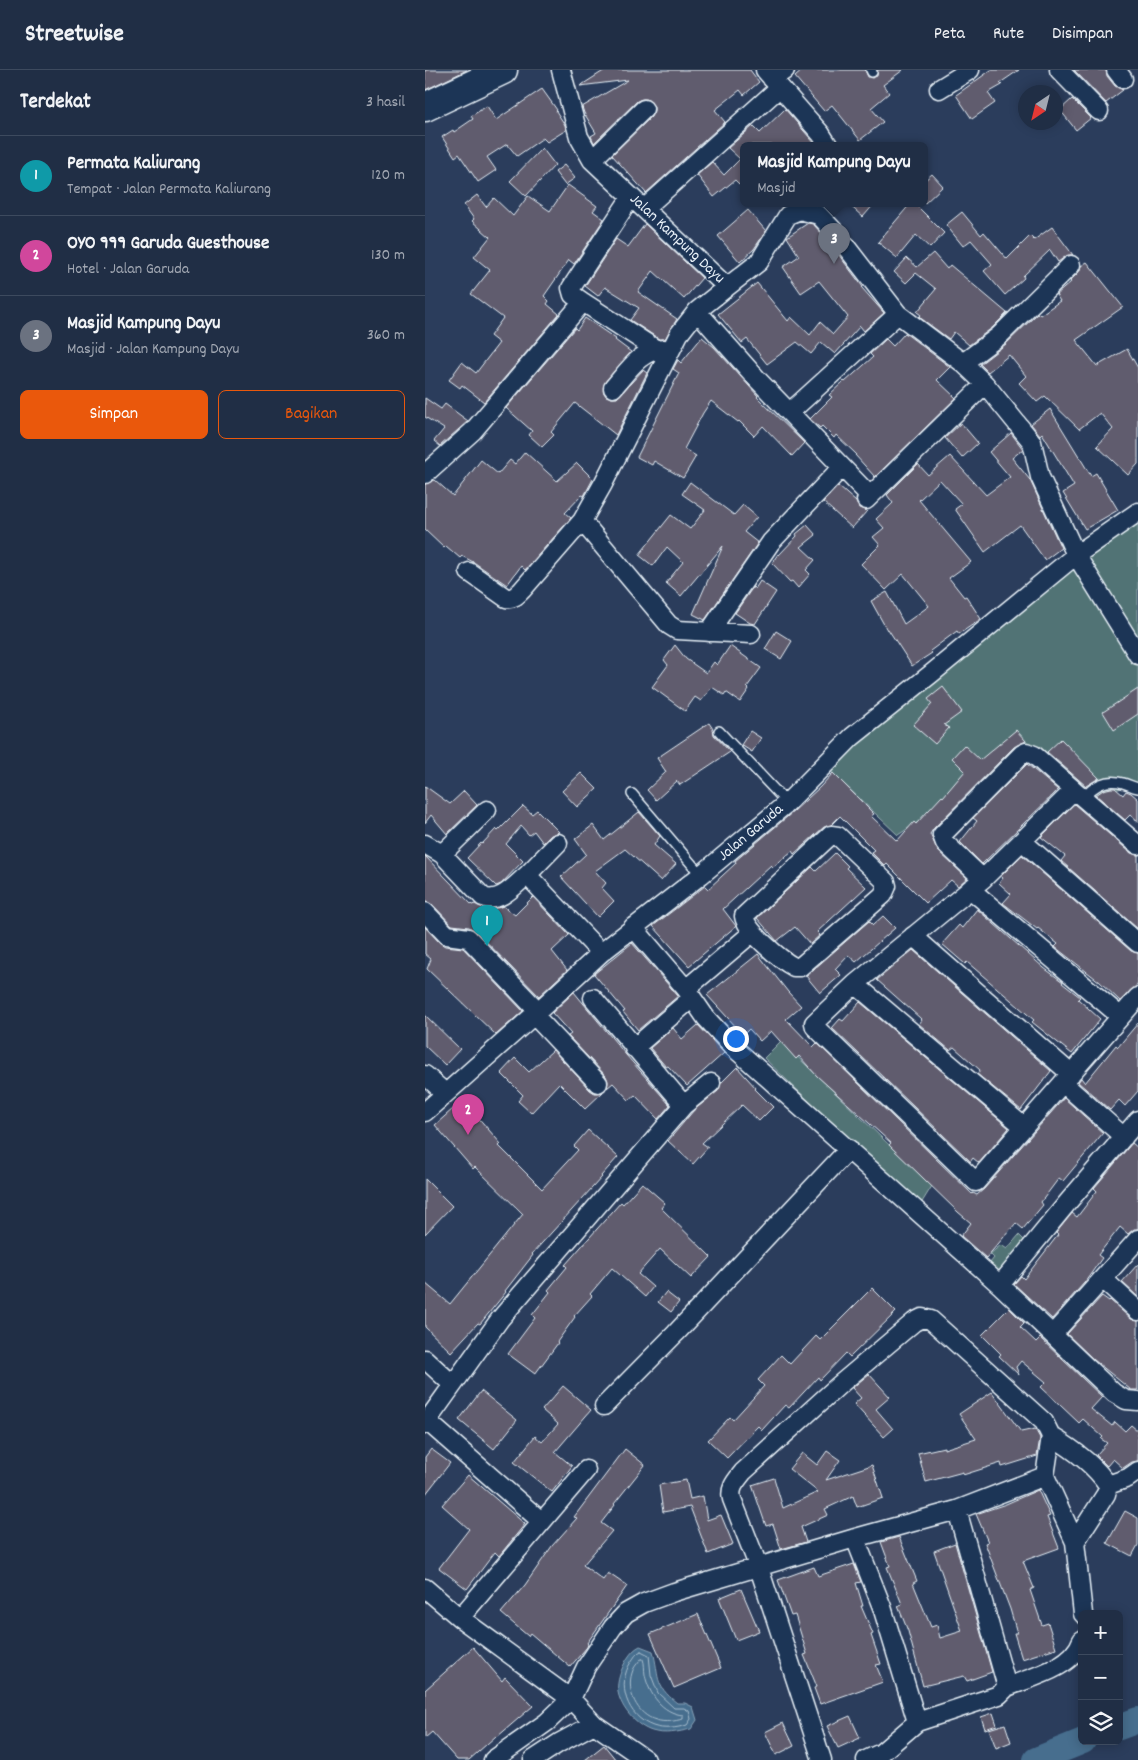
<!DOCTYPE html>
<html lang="id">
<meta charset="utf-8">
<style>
:root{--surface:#202e45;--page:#2d3a50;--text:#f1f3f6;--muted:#a2a8b3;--line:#3d4a5e;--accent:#ea580c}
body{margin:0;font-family:Dekko,sans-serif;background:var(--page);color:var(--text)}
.controls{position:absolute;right:15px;bottom:15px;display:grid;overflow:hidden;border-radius:8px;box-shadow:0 2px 12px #0003}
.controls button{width:45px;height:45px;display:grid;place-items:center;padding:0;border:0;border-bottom:1px solid var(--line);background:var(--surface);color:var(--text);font:25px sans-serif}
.compass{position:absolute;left:593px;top:15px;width:45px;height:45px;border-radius:50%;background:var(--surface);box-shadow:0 2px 12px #0003;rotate:215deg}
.you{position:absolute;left:310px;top:968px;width:18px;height:18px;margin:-12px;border:4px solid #fff;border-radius:50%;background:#1a73e8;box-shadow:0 0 0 8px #1a73e833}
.badge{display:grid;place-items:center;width:32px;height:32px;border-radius:50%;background:var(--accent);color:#fff;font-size:16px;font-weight:700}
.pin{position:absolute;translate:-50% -41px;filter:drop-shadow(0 1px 2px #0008)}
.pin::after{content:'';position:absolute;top:26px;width:18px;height:15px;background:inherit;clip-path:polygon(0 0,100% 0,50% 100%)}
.popup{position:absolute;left:315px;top:72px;width:188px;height:65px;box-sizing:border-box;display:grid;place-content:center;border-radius:8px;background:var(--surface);filter:drop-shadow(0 1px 4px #0005);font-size:16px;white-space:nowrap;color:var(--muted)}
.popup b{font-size:19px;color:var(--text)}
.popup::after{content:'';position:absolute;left:50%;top:100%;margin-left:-10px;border:10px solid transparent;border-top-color:var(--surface)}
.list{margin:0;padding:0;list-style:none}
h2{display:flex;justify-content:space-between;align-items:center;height:65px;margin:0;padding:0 20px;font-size:21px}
h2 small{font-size:16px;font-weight:400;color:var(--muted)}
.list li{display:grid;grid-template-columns:32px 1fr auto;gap:15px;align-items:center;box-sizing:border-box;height:80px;padding:0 20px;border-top:1px solid var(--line)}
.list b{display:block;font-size:19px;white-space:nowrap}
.list p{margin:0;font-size:16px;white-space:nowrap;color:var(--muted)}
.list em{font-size:16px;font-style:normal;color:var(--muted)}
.actions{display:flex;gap:10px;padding:15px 20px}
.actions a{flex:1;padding:11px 0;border:1px solid var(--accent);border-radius:8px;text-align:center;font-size:18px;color:var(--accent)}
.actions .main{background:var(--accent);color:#fff}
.icon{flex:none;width:28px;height:28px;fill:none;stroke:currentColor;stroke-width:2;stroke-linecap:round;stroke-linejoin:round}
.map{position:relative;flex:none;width:713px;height:1690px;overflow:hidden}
header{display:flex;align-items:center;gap:30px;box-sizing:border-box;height:70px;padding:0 25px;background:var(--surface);border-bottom:1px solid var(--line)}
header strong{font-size:24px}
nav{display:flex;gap:28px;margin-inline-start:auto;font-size:18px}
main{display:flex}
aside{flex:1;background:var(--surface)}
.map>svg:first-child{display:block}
.green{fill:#517374;stroke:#9cb2b6}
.water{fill:#466e8e;stroke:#87a2b8}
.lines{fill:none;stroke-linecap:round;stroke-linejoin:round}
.shore{stroke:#a7bdce;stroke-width:1}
.river{stroke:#466e8e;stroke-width:26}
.building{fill:#615c6e;stroke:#e8f1f8}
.service-casing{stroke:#e8f1f8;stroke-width:12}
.minor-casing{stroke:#e8f1f8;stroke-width:21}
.primary-casing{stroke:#e8f1f8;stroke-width:31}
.service{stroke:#1d3557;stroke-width:9}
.minor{stroke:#1d3557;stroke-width:18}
.primary{stroke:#1d3557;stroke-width:28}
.labels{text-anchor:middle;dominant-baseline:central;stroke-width:4;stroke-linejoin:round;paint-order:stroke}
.street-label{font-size:16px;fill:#e8f1f8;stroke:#1d3557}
</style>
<header>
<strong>Streetwise</strong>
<nav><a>Peta</a><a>Rute</a><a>Disimpan</a></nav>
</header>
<main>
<aside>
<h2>Terdekat<small>3 hasil</small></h2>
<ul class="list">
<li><span class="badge" style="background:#0f9aa8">1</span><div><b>Permata Kaliurang</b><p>Tempat · Jalan Permata Kaliurang</p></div><em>120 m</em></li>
<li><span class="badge" style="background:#d1479c">2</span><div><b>OYO 999 Garuda Guesthouse</b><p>Hotel · Jalan Garuda</p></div><em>130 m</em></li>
<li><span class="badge" style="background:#6b7280">3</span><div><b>Masjid Kampung Dayu</b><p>Masjid · Jalan Kampung Dayu</p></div><em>360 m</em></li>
</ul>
<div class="actions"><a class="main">Simpan</a><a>Bagikan</a></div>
</aside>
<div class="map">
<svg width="713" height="1690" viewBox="0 0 713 1690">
<rect width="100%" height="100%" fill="#2b3d5c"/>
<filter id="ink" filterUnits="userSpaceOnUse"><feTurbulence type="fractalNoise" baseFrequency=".02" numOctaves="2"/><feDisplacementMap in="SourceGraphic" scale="10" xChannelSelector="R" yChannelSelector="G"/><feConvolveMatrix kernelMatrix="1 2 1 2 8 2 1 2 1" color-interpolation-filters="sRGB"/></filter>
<g filter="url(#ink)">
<path class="green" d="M713,442V714L658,728L597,684L473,765L399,695Z
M356,971L507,1116L494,1137L339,988Z
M594,1165L603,1174L574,1212L560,1199L569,1188L565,1184L576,1175L582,1179Z"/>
<path class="water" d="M215,1576L228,1581C235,1607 228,1614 252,1633H260L268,1637L272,1650L266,1659C253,1662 240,1665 227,1661C211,1656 196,1638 193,1622C191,1612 197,1597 202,1589C206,1583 209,1579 215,1576Z"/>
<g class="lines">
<path class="shore" d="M216,1581L224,1585L226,1605L233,1623L249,1638H259L264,1641L266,1649L262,1655C252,1658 239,1660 228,1656C202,1647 191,1614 206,1592C209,1588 211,1583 216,1581Z
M218,1589C220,1594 219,1599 220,1605C224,1624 237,1643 258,1645V1649C250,1651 240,1653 231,1650C212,1645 201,1621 207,1603C208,1598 212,1594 215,1590Z"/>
<path class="river" d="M694,1657L713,1650
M611,1690L658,1671"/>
</g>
<path class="building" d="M0,0H42L0,20Z
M180,0H325L334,12L319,25L315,20L290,40L300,52L221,123L187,85L226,47L229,41V36L222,29H217L212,31L169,73L166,66L171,63L159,43L157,37L203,10L155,16Z
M378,0H440L443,7L447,8L452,6L453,0H478L458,15L464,23L446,38L458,52L435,70L407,35L399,41L370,7Z
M566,0H594L575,13L577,15L563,23L570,33L547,49L531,25Z
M649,0H681L682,6L690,16L698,20L681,33Z
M117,19L132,40L131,41L140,55L141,60L122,72L118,68L92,86L82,74L62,87L71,100L53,112L34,84L30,87L17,67L28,60L29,62L48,49L46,46L62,36L71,50Z
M647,29L666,48L651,60L635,40Z
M360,39L391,75H319V119L310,110L289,127L272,105L287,92L299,105L315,89L303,78L328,56L335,63Z
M117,78L130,95L101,126L85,111Z
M139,95L150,108L140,115L130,102Z
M507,104L518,116L499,134V111Z
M143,115L172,136L168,141L179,149L149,194L144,190L119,226L124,231L122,234L134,244L59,332L37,315L35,318L24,310L37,292L51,303L74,273L65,266L78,248L46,224L65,200L49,187L65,167L47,151L49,149L39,135L52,125L61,137L69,128L88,146L103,126L125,141Z
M422,133H450L438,147Z
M486,133H489L519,163L505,178L491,165L472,188L453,172Z
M323,140L341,161L329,179L315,192L293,166Z
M537,142L556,165L559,162L582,189L605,166L609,170L627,157L648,185H643L633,192L625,180L598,206L599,208L580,225L559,201L567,194L546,170L538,176L521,155Z
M383,153L388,154L401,168L438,217L437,218L459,243L439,261L435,256L410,284L396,272L386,284L372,272L342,294L322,269L317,273L293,244L332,213L363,251L366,247L385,265L395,252L408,264L423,247L394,211L376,223L358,197L374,186L362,167Z
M220,154L277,208L259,229L228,201L213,222L252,249L240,269H234L205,250L214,238L180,217L173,226L160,216L191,169L203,177Z
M508,183L522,199L525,195L582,243L567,258L544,275L529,262L524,269L494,247L496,245L492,242L511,219L491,203L481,213L469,202L482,188L492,197Z
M662,192L698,237L651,270L672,296L702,279L713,298V394L703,405L672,376L688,359L675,343L654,359L620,326L612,332L594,313L601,306L584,285L563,302L555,294L581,274L612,244L613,243L615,245L635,231L631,225L646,212L645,211L654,202L656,196Z
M160,248L191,269L190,270L206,282L180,312L178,321L181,326L186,328H192L218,300L222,303L191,365L150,333L126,362L129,365L117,377L104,365L107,361L81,338L150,258L152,260Z
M480,263L525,297L512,310L531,328L450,407L430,385L431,384L411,365L409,368L397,356L395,358L385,349L407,327L404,325L419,311L420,312L448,287L445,284L461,269L468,276Z
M277,267L289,277L333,326L332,327L379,373L367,386L338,356L329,366L314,351L313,352L286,331L278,343L259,379L271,386L258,408L229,391L227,395L212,387L254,303L248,299L253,290L256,293Z
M0,328L16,339L20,334L43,351L15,376L9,371L19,359L0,347Z
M625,339L666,406L671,403L693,440L660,459L638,423L649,416L617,363L615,365L606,354Z
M536,353L553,373L537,388L520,368Z
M586,363L598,379L587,388L605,410L636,478L620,490L595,455L560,482L530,439L537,434L515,410L494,430L546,492L524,508L539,527L541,526L556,549L534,564L532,561L505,581L507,583L487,596L463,559L462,560L446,531L462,522L479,554L504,536L478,504L461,520L436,494L455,475L448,467L459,458L451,449L468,433L462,425L493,394L503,405L525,386L561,425L585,407L564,382Z
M100,382L132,411L152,393L168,409L159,426L157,425L140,443L146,448L100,500L96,496L82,515L50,493L37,486L35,488L21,476L19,478L0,460V414L10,410L28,426L56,390L73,404L85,390L90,394Z
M265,412L309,445L318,435L332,447L319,462L333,473L280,550L268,544L298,476L256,526L241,513L258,492L242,477L228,496L214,485L246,445L265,459L280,440L257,424Z
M413,416L431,432L434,438L442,441L427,458L398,432Z
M382,455L391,465L376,477L390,490L381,500L385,504L373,518L367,511L365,512L347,493L353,484L354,485L372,466L371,464Z
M335,511L351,522L330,554L325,553L310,543L328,517L330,519Z
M351,561L367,571L356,589L340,579Z
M250,575L261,589L281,603L289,592L292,595L305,576L336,598L322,617L324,619L315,632L301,622L299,625L287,617L276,631L270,627L260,641L227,617L243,595L239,590Z
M518,617L537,642L519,655L524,658L510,674L488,655L507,634L503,629Z
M713,619V644L689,660L678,642Z
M284,653L288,659L289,665L305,682L255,715L252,711L231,730L222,720L241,702L232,688Z
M591,660L601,671L589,677L509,758L505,764L513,781L542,808L533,816L526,810L501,833L462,794L460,796L446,782L449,780L415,746L406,755L399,757L369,784L367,781L348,797L346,795L298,839L311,856L264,896L228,856L280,816L283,819L311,793L310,791L369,741L395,717L408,703L449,744L446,746L472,771L489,752L491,754L517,726L518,727L540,701L527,688L539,675L555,690Z
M325,661L336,668L327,682L316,675Z
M636,669L674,708L661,716L622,682Z
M602,694L633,720L557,794L535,772L552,751L548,748Z
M156,703L172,719L152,737L137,721Z
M0,716L25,734L39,721L52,735L22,764L6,745L0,753Z
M686,718H690L698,725L701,721L706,723L713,729V752L705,745L700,750L671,725L678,720Z
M649,734L706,783L713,785V859L636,791L640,786L616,767Z
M98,736L107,744L112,740L134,762L126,765L118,773L109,761L104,765L96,756L81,774L98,791L76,814L71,816L42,788L56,773L57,774L71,759L73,761Z
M214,742L235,766L229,775L251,794L236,811L200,779L170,801L181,813L177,818L189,831L173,847L136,807L161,784L150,769L168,755L179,770Z
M410,783L423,796L421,798L441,817L392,862L395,865L385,874L370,857L352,871L332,848L387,797L391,801Z
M597,785L706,881L713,883V914L695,931L675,912L630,877L633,874L613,858L612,859L578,833L586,824L574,813L578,808L576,806Z
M0,786L47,835L50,834L56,837L65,839L78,836L90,845L108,827L144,865L127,881L142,900L114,926L51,861L44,857L27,855L8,835L0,832Z
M552,839L619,898L638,912L637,913L655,927L653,929L675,949L647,984L607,952L609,950L542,892L540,894L517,874L534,855L537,858Z
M458,846L470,858L431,892L423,885L410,899L416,905L395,923L381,906L444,851L448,855Z
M0,857L15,873L20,876L38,878L98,941L71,965L2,899L6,889L0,884Z
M207,873L253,926L213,960L198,942L200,941L169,904Z
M488,880L626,1001L596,1040L552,1004L555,1000L529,977L525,980L494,954L497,950L495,948L452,910Z
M333,884L363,922L376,936L361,949L388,977L392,973L547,1124L548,1123L552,1125L559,1119L639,1028L678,1063L638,1111L634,1108L616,1132L618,1135L598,1159L591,1153L561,1188L536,1166L546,1153L533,1142L464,1075L466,1073L392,1006L374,986L371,989L346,961L335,971L324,959L320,963L315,957L313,959L282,925Z
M149,922L201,985L245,1035L233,1049L210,1025L204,1030L188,1013L182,1018L183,1011L181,1006L143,966L146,964L127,943Z
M435,932L584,1058L554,1093L548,1088L545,1092L544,1090L407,958L415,949L418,951Z
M0,945L35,979L20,995L0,976Z
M713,953V1021L700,1036L694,1030L685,1040L653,1012L656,1008L660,1013L691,975L693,977Z
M273,955L299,983L262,1016L243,996L241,997L225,978L248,958L257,969Z
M128,980L165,1020L170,1023L178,1022L160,1039L134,1013L106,1043L93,1031L98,1025L76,1003L90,988L104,1002Z
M312,997L331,1018L330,1019L348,1037L334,1051L317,1035L277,1073L283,1077L268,1094L243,1071L269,1040L293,1021L296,1013Z
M38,1030L76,1074L74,1076L117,1119L153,1080L149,1076L163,1060L193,1087L176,1106L177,1107L107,1184L108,1185L80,1221L81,1222L55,1254L53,1253L26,1282L0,1257V1213L25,1234L98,1144L50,1097L48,1099L10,1055Z
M707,1073L713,1078V1159H709L703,1164L695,1157L673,1185L677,1188L660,1212L627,1249L589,1214L596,1206L599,1209L633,1165L631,1163L647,1143L652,1147L672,1121L669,1118Z
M0,1109L27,1136L0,1164Z
M217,1113L240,1133L236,1138L286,1187L266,1208L235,1179L213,1204L228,1217L220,1227L187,1198L165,1224L167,1226L149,1246L150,1247L132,1272L133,1273L110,1304L83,1284L110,1248L107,1245L125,1222L123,1220L142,1197L140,1195L196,1132L198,1134Z
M713,1194V1227L697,1212Z
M447,1218L471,1242L425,1287L421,1283L395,1310L393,1307L364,1338L360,1335L337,1360L333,1356L302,1388L283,1370L305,1347L308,1350L339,1316L333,1310L356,1285L365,1294L391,1266L395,1270Z
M241,1222L254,1232L246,1242L233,1232Z
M677,1226L684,1231L685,1230L706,1249L713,1251V1320H706L669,1290L642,1264Z
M584,1238L599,1253L595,1257L611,1272L615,1268L677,1327L666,1339L687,1356L690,1352L700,1361L706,1355L713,1361V1391L707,1392L698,1398L688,1389L682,1396L671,1385L682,1373L676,1369L678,1367L658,1349L654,1353L616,1317L621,1312L596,1291L591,1297L594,1305L574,1286L576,1284L557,1265Z
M444,1304L465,1327L451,1339L468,1359L459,1367L429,1334L436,1328L427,1318Z
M138,1316L166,1340L130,1382L147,1396L127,1422L89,1392L110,1366L117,1372L133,1354L117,1340Z
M56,1321L92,1350L69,1379L34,1350Z
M567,1322L596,1362L610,1359L615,1368L612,1386L577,1397L576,1393L538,1405V1402L501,1412L493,1383L519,1377V1379L551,1369L534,1344Z
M6,1379L25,1393L0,1425V1387Z
M200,1379L220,1395L189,1434L190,1435L176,1453L187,1461L158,1495L178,1510L183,1503L202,1516L162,1573L163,1574L162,1577L145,1597L105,1563L103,1566L76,1543L100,1515L127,1476L152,1448L149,1447Z
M402,1381L415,1390L401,1410L447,1395L458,1428L432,1437L428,1426L400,1439L403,1445L376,1457L381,1472L356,1479L348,1454L341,1456L327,1415L349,1408L358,1438L393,1422L364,1399L377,1383L392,1395Z
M43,1405L100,1454L74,1486L70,1482L42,1519L14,1498L44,1459L17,1435Z
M261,1410L265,1429L278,1426L282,1450L296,1445L308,1474L283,1484L265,1437L238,1442L234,1415Z
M613,1420L625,1446L622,1447L634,1478L598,1491L609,1518L605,1520L617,1555L623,1553L631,1578L597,1589L589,1563H592L585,1539L569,1497L560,1473L563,1472L551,1444L581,1434Z
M700,1441L713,1448V1475L707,1486L682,1473Z
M474,1467L492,1511L488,1513L506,1557L512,1555L515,1568L537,1561L509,1481L530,1473L567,1602L542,1611L539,1606L498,1616L483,1561L473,1536L477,1534L462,1497L465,1496L456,1472Z
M429,1494L436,1512L431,1513L438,1536H436L448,1564L446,1565L456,1594L451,1595L458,1612L395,1634L389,1618L392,1617L379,1585L382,1584L370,1545L366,1546L353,1510L389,1497L393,1506Z
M316,1519L334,1561L311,1570L294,1528Z
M273,1544L296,1598L249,1618L225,1564Z
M48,1577L77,1611L80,1607L108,1636L72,1667L71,1666L44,1690H32L7,1662L0,1668V1620Z
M568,1643L572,1655L560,1659L556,1647Z
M425,1646L435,1668L413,1678L402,1656Z
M358,1653L369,1676L351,1685L340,1662Z
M580,1654L586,1672L571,1678L564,1659Z
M179,1675L191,1690H160Z"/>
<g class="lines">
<g class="service-casing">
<path id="service" d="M446,0L447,2
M294,661L362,733
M207,724L276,805
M658,728C669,716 680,708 698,713C703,714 707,717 713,718"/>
</g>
<g class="minor-casing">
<path id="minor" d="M136,0L154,67L167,90L302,217L334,192L363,145L375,140L394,145L409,161L473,244L538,293L560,314L607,372L615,407L651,485L713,585
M340,0L396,64L403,75
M634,0L674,41
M691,0L698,9
M347,9L360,0
M514,19L545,0
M167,90L219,39
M219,139L354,18
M158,232L232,280
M272,241L333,310L445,426
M538,293L574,266L646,195
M188,318C203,301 215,280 239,279
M365,342L473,244
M0,404L48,361L158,232L148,225L146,218L206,127
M441,430L560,314
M157,451L244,555L252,560L326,564
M44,502L81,528C89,529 92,525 97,520L157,451L178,414L254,264L272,241L302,217
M284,562L346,472L417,397
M406,765L413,766L461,812L462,816L458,825L375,897H369C356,890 321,861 319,846Z
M597,771L713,873
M0,774L17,784L58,827C75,834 90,815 102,805L176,883
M713,775L649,720L558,809L430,914L389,953L390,957L551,1112L713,927
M17,784L62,740
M102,805L133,773
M558,809L520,773L517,765L597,684L601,682L609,685L649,720
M545,819L695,946
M0,842L22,865L43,868L113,941
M208,857L261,919L281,948L307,976L575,1215L689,1323L701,1330L713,1331
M488,866L646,1004
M430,914L599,1057
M261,919L327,863
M109,945L173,1013
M209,978L267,928
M0,1005L20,1023
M639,1014L699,1067
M259,1035L286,1013
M0,1042L109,945L176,883L276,805L362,733L427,667L506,604L651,485L713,442
M678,1209L713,1241
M575,1215L643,1132L713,1050
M628,1264L713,1169
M0,1289L27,1314
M179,1336L251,1263L424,1079
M2,1351L116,1451
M0,1354L75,1249L259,1035L168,928
M626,1366C648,1379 669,1394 683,1415L681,1424L650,1472
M683,1415L703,1408L713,1401
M430,1468L457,1537L492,1652
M0,1518L35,1548L146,1629L169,1654L221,1690
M35,1548L161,1400
M582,1617C607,1607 648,1598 657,1570
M68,1690L122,1652L146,1629L161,1597L188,1557L201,1543L219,1533L249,1522L430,1468L532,1440L620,1406
M108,1690L134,1673L169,1654
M397,1690L334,1498L307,1429C304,1418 311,1411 318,1402L413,1316L489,1252L497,1248L506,1250L619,1352L626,1366L620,1406L650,1472L658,1544
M441,1690L456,1683L492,1652L574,1625L582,1617L532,1440"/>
</g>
<g class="primary-casing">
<path id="primary" d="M0,37L78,0"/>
</g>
<use href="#service" class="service"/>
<use href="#minor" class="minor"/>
<use href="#primary" class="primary"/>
</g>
</g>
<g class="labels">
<g class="street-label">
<text transform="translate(252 169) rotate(43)">Jalan Kampung Dayu</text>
<text transform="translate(326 763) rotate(-40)">Jalan Garuda</text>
</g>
</g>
</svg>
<div class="controls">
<button>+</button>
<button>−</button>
<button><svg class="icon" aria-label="layers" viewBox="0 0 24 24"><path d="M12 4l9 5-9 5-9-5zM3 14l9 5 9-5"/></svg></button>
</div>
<svg class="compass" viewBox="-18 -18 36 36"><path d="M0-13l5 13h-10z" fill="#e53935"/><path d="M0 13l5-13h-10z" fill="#a2a8b3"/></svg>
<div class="you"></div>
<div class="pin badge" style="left:62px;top:876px;background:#0f9aa8">1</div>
<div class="pin badge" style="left:43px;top:1065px;background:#d1479c">2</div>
<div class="pin badge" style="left:409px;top:194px;background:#6b7280">3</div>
<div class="popup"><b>Masjid Kampung Dayu</b>Masjid</div>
</div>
</main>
